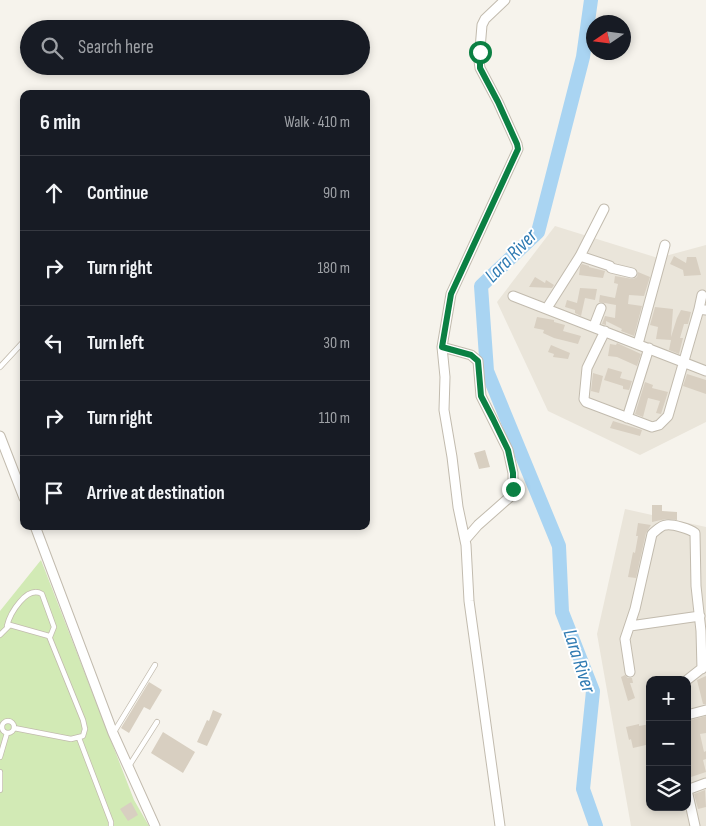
<!DOCTYPE html>
<meta charset="utf-8">
<style>
:root{--surface:#171b24;--page:#20242c;--text:#f1f3f6;--muted:#9ea1a6;--line:#363941}
body{margin:0;font-family:"Sofia Sans Condensed",sans-serif;background:var(--page);color:var(--text)}
.controls{position:absolute;right:15px;bottom:15px;display:grid;overflow:hidden;border-radius:10px;box-shadow:0 2px 8px #0003}
.controls button{width:45px;height:45px;display:grid;place-items:center;padding:0;border:0;border-bottom:1px solid var(--line);background:var(--surface);color:var(--text);font:25px sans-serif}
.compass{position:absolute;left:586px;top:15px;width:45px;height:45px;border-radius:50%;background:var(--surface);box-shadow:0 2px 8px #0003;rotate:257deg}
.stop{position:absolute;width:15px;height:15px;margin:-11px;border:4px solid #0b8043;border-radius:50%;background:#fff}
.stop.end{background:#0b8043;border-color:#fff;box-shadow:0 1px 5px #0008}
.list{margin:0;padding:0;list-style:none}
h2{display:flex;justify-content:space-between;align-items:center;height:65px;margin:0;padding:0 20px;font-size:21px}
h2 small{font-size:16px;font-weight:400;color:var(--muted)}
.list li{display:grid;grid-template-columns:32px 1fr auto;gap:15px;align-items:center;box-sizing:border-box;height:75px;padding:0 20px;border-top:1px solid var(--line)}
.list b{display:block;font-size:19px;white-space:nowrap}
.list em{font-size:16px;font-style:normal;color:var(--muted)}
.icon{flex:none;width:28px;height:28px;fill:none;stroke:currentColor;stroke-width:2;stroke-linecap:round;stroke-linejoin:round}
.map{position:relative;flex:none;width:706px;height:826px;overflow:hidden}
.search{position:absolute;background:var(--surface);box-shadow:0 2px 8px #0003;left:20px;top:20px;width:350px;height:55px;display:flex;align-items:center;gap:12px;box-sizing:border-box;padding:0 18px;border-radius:28px;color:var(--muted);font-size:19px}
.panel{position:absolute;background:var(--surface);box-shadow:0 2px 8px #0003;left:20px;top:90px;width:350px;height:440px;border-radius:10px}
.map>svg:first-child{display:block}
.residential{fill:#eae5da;fill-rule:evenodd}
.green{fill:#d2eab5}
.lines{fill:none;stroke-linecap:round;stroke-linejoin:round}
.river{stroke:#a9d4f2;stroke-width:14}
.building{fill:#d8cfc1}
.lane-casing{stroke:#c2bbae;stroke-width:6}
.street-casing{stroke:#c2bbae;stroke-width:11}
.lane{stroke:#fff;stroke-width:4.5}
.street{stroke:#fff;stroke-width:9}
.route{stroke:#0b8043;stroke-width:6}
.labels{text-anchor:middle;dominant-baseline:central;stroke-width:4;stroke-linejoin:round;paint-order:stroke}
.water-label{font-size:20px;font-style:italic;fill:#2e7ab2;stroke:#fff}
</style>
<div class="map">
<svg width="706" height="826" viewBox="0 0 706 826">
<rect width="100%" height="100%" fill="#f6f3ec"/>
<path class="residential" d="M555,226L658,258L706,245V422L640,455L548,411L497,302Z
M625,509L706,527V826H631L597,634ZM650,680H687V807H650Z"/>
<path class="green" d="M41,560L134,800L149,826H0V611Z"/>
<g class="lines">
<path class="river" d="M591,0L583,57L538,232L481,286L487,371L559,546L562,612L593,691L583,789L596,826"/>
</g>
<path class="building" d="M674,256L686,263L687,257H696L701,275L684,276L683,270L670,264Z
M582,264L589,266V267L605,271L603,278L579,275L580,267Z
M638,272L650,277L644,296L629,295L628,304L642,306L634,336L621,331L622,329L606,321V325L602,324L605,316L615,318L616,305L599,302L600,295L615,298L618,284L614,283L615,276L633,279L637,277Z
M535,277L545,283L546,280L554,285L552,288L529,287Z
M580,288L597,289L595,300L585,298L581,316L575,313V310L565,307L567,300L577,303Z
M655,307L673,309L671,337L677,318L681,310L691,312L688,324H684L680,338H683L679,354L669,350L671,340L656,339L658,327L650,325Z
M537,317L554,320V322L565,325L563,331L581,336L578,344L554,338L543,333L544,330L534,328Z
M617,343L641,354L637,366L617,357L608,356L610,344L616,345Z
M551,345L570,353L568,359L553,357L554,354L548,352Z
M608,368L622,372L620,378L632,381L629,390L623,389V386L604,380Z
M593,373L603,376L599,393L591,391Z
M687,374L706,380V394L683,386Z
M645,382L653,385L652,388L668,392L661,414L656,413L660,401L648,398L643,417L635,414Z
M613,421L642,430L640,436L610,428Z
M485,450L490,467L479,469L474,453Z
M652,505H662V511L677,512V520L666,519L652,522Z
M638,523L651,525L646,533L636,578L628,577L633,552L635,553L638,536H636Z
M625,675L628,678H632L633,683H630L635,698L628,701L621,677Z
M706,676V704H703L697,680Z
M149,682L162,690L150,710L144,707L129,733L121,728Z
M213,710L222,714L207,746L197,742L207,720L209,721Z
M706,716V733L700,734L704,752L706,751V759L703,760L706,772L691,777L687,766V738L691,737L687,721Z
M639,724V726L650,724V744L633,748L631,739L629,740L626,727Z
M163,732L195,752L183,773L151,753Z
M705,790L706,807L698,809L694,794Z
M131,802L138,815L128,821L120,809Z"/>
<g class="lines">
<g class="lane-casing">
<path id="lane" d="M0,367L24,341
M7,626C10,613 27,585 42,594L54,627L50,637
M0,635L10,625L49,636L83,720L85,729L83,736L71,739L14,728
M2 727a6 6 0 1 1 12 0a6 6 0 1 1-12 0Z
M114,732L155,665
M79,738L111,822V826
M0,757L7,733
M129,766L157,722
M0,772V790"/>
</g>
<g class="street-casing">
<path id="street" d="M580,256L610,266L611,268L632,273
M513,296L706,371
M547,308L580,256L604,209
M699,309L702,295
M594,326L601,308
M605,331L587,368L584,399L586,402L652,427L659,425L668,416L699,309L706,310
M638,344L665,245
M442,347L471,355L478,361L481,396L508,450L513,473V489L511,496L478,525L465,540
M627,418L649,348
M0,436L24,498
M35,526L113,733L155,826
M630,626L700,616
M630,672L625,639L635,609L652,534C656,531 661,525 666,525C673,524 690,529 695,533L696,586L701,631L702,669
M687,680L706,665
M687,715L706,710
M687,790L695,826
M687,790L706,783
M500,826L469,601L466,545L458,507L452,457L444,410L445,377L442,347L451,294L518,149L517,144L498,102L480,68L479,61L482,25L485,19L505,0"/>
</g>
<use href="#lane" class="lane"/>
<use href="#street" class="street"/>
</g>
<g class="lines">
<path class="route" d="M480,52V68L498,102L517,144L518,149L451,294L442,347L471,355L478,361L481,396L493,419L508,450L513,473V489"/>
</g>
<g class="labels">
<g class="water-label">
<text transform="translate(511 256) rotate(-46)">Lara River</text>
<text transform="translate(579 661) rotate(72)">Lara River</text>
</g>
</g>
</svg>
<div class="controls">
<button>+</button>
<button>−</button>
<button><svg class="icon" aria-label="layers" viewBox="0 0 24 24"><path d="M12 4l9 5-9 5-9-5zM3 14l9 5 9-5"/></svg></button>
</div>
<svg class="compass" viewBox="-18 -18 36 36"><path d="M0-13l5 13h-10z" fill="#e53935"/><path d="M0 13l5-13h-10z" fill="#9ea1a6"/></svg>
<div class="stop" style="left:480px;top:52px"></div>
<div class="stop end" style="left:513px;top:489px"></div>
<div class="search"><svg class="icon" aria-label="search" viewBox="0 0 24 24"><circle cx="10" cy="10" r="6"/><path d="M15 15l6 6"/></svg>Search here</div>
<section class="panel">
<h2>6 min<small>Walk · 410 m</small></h2>
<ul class="list">
<li><svg class="icon" aria-label="ahead" viewBox="0 0 24 24"><path d="M12 20V5M6 11l6-6 6 6"/></svg><div><b>Continue</b></div><em>90 m</em></li>
<li><svg class="icon" aria-label="right" viewBox="0 0 24 24"><path d="M7 20v-9h11M14 6l5 5-5 5"/></svg><div><b>Turn right</b></div><em>180 m</em></li>
<li><svg class="icon" aria-label="left" viewBox="0 0 24 24"><path d="M17 20v-9H6M10 6l-5 5 5 5"/></svg><div><b>Turn left</b></div><em>30 m</em></li>
<li><svg class="icon" aria-label="right" viewBox="0 0 24 24"><path d="M7 20v-9h11M14 6l5 5-5 5"/></svg><div><b>Turn right</b></div><em>110 m</em></li>
<li><svg class="icon" aria-label="arrive" viewBox="0 0 24 24"><path d="M6 21V4h12l-3 4 3 4H6"/></svg><div><b>Arrive at destination</b></div></li>
</ul>
</section>
</div>
